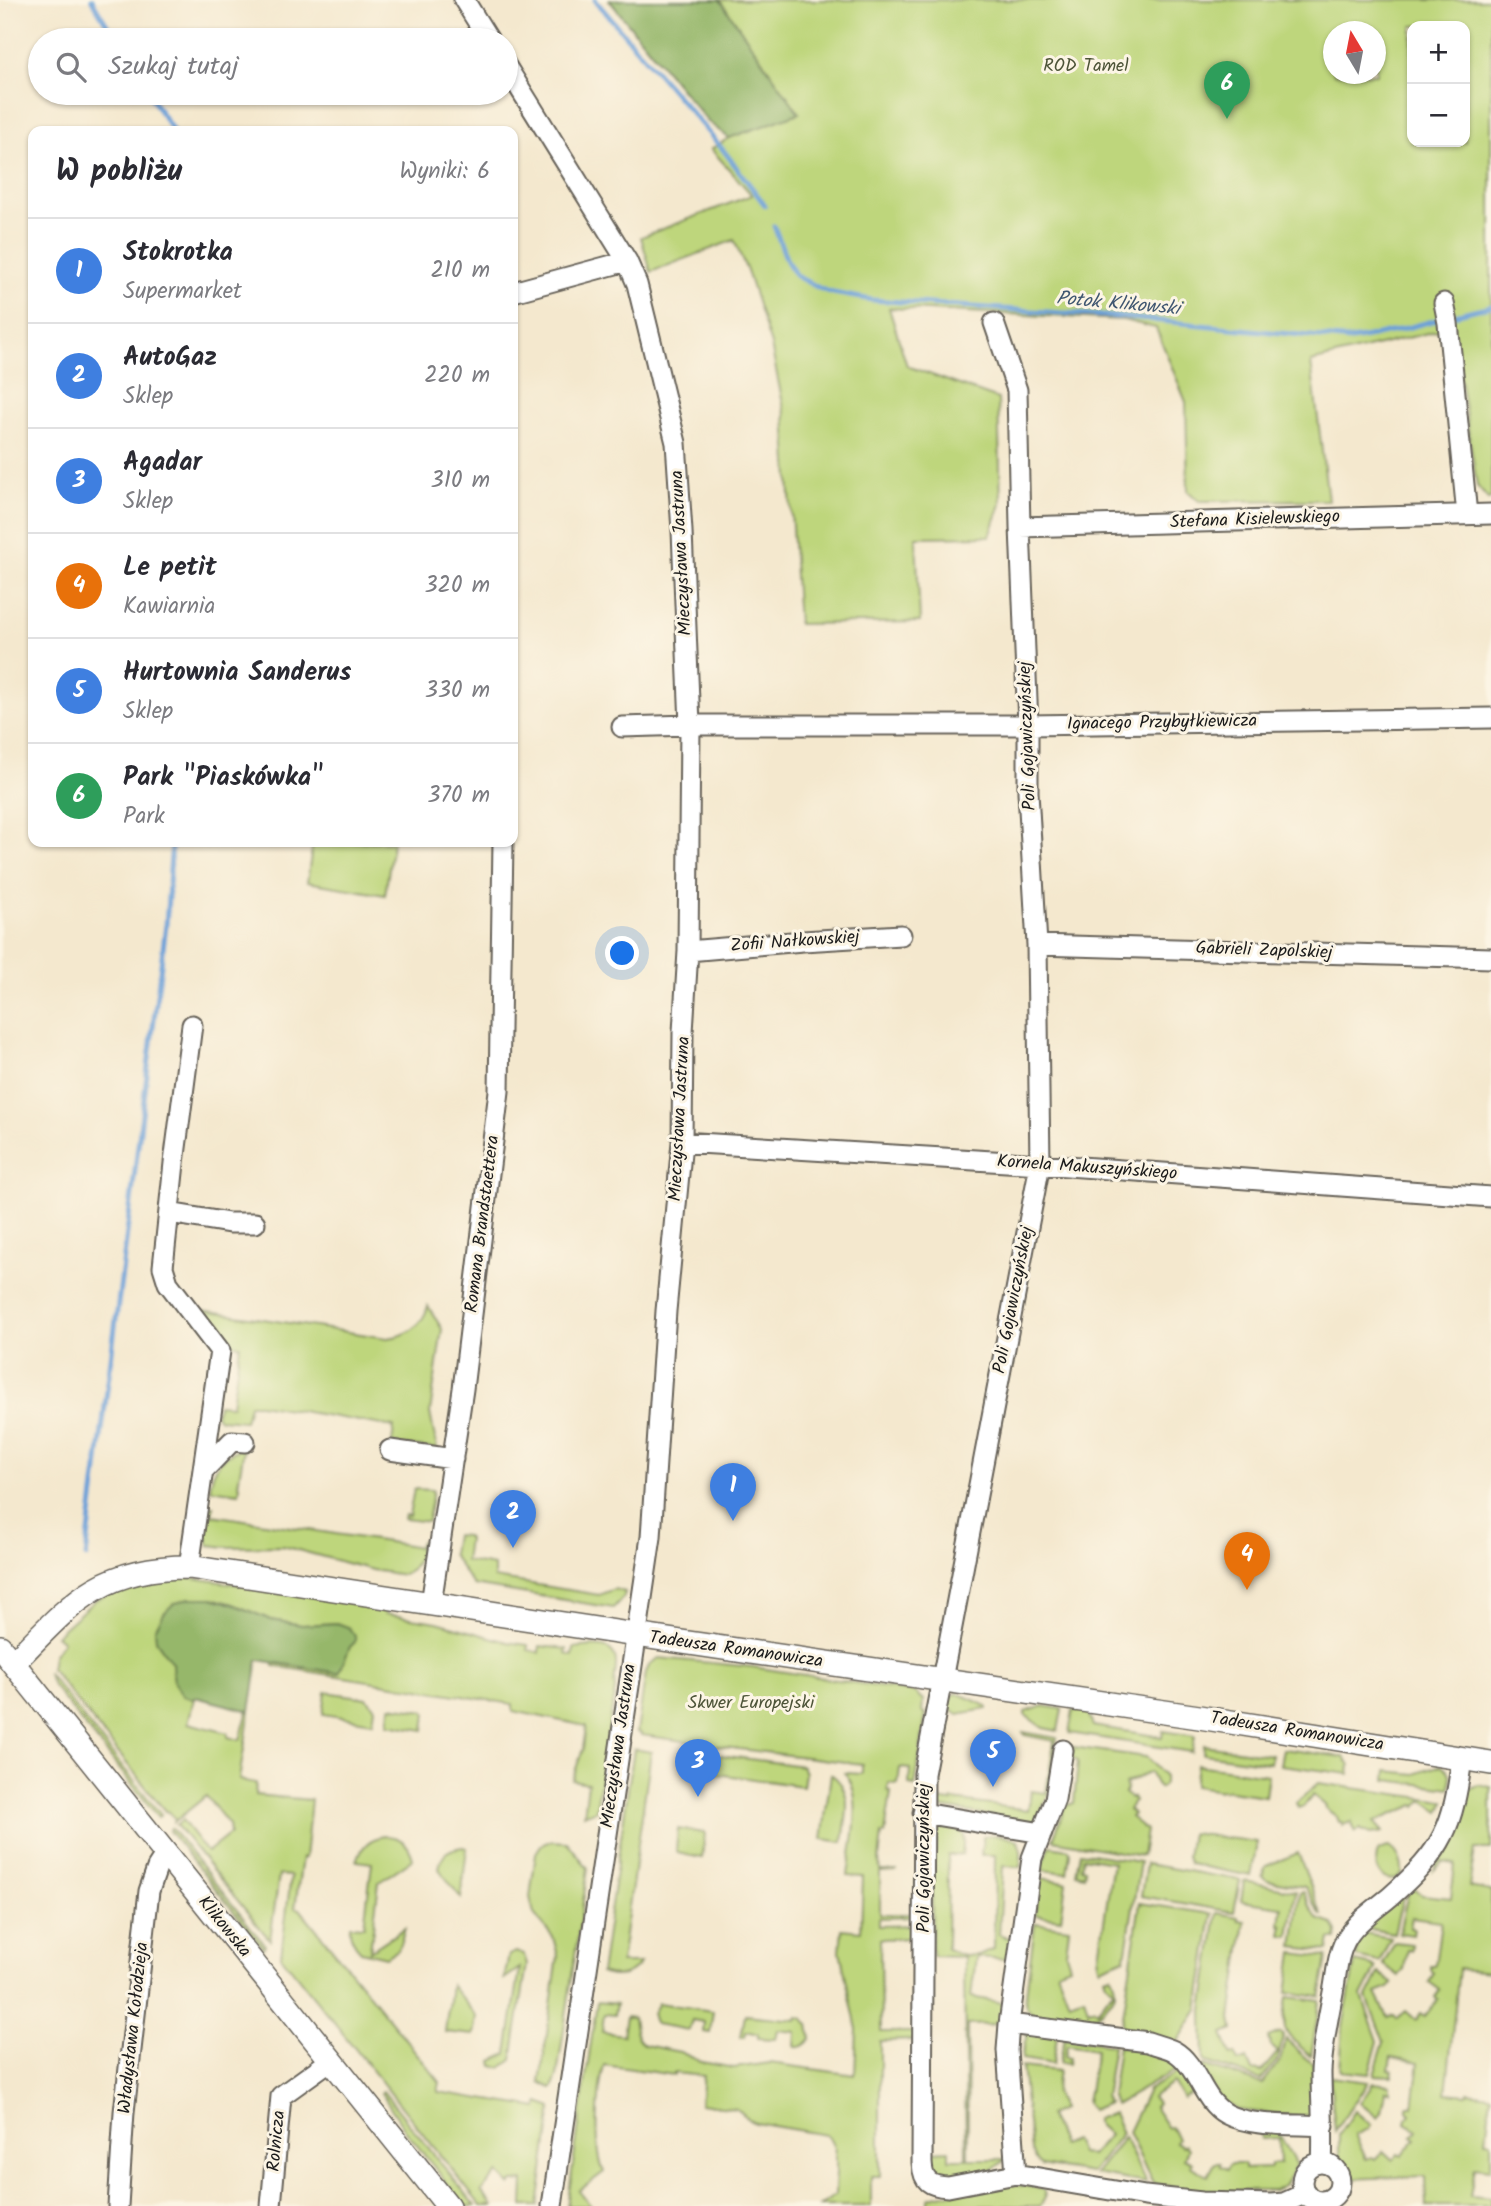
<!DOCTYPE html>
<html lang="pl">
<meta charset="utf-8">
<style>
:root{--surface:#fff;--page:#f2f2f3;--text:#2b2b33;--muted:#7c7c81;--line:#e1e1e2;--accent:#111827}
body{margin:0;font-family:Kalam,sans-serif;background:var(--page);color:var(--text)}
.controls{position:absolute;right:21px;top:21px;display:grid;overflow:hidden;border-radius:14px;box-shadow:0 2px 5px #0004}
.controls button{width:63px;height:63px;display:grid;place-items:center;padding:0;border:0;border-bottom:2px solid var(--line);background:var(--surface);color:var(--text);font:35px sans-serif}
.compass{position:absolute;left:1323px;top:21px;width:63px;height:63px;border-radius:50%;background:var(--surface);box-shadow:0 2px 5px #0004;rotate:350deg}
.you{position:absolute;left:623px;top:954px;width:24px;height:24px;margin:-18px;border:5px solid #fff;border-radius:50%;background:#1a73e8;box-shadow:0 0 0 10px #1a73e833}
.badge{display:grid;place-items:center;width:46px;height:46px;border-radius:50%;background:var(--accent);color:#fff;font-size:23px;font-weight:700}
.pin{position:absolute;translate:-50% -58px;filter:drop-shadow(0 2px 4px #0008)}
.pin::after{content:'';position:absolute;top:37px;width:24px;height:21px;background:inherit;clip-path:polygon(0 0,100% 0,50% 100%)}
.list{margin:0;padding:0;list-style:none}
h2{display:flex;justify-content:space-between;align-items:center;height:91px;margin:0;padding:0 28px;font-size:30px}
h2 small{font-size:23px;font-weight:400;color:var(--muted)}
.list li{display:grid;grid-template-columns:46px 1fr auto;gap:21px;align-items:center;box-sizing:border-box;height:105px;padding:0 28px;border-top:2px solid var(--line)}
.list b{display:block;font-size:26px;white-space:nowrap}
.list p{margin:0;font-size:23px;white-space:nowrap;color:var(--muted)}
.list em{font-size:23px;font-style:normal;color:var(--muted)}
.icon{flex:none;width:38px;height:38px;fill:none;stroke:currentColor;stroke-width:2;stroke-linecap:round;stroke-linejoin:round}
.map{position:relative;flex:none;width:1491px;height:2206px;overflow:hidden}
.search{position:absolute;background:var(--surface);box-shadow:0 2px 5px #0004;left:28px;top:28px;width:490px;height:77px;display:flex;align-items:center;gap:18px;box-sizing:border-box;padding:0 24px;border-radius:38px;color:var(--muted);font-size:26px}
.panel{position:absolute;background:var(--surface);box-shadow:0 2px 5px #0004;left:28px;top:126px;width:490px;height:721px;border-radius:14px}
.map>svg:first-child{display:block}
.green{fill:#bed67b;stroke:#6d794c;stroke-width:2;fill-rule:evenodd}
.forest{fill:#96b76b;stroke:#596a44;stroke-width:2}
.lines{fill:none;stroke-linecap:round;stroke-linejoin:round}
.stream{stroke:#6ca0d8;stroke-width:5}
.minor-casing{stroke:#68635a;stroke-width:23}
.tertiary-casing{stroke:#68635a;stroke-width:26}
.minor{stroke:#fff;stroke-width:19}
.tertiary{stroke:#fff;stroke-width:23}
.labels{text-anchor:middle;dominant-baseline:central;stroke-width:6;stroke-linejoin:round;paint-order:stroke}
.park-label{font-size:18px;fill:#4d5438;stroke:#fcf5e5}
.street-label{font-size:18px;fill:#1c1c1c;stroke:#fcf5e5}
.water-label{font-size:19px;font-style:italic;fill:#405771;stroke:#fcf5e5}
</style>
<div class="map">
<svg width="1491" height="2206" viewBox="0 0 1491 2206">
<rect width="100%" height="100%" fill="#fcf5e5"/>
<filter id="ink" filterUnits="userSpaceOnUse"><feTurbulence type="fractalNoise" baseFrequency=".0143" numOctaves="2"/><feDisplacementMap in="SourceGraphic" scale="14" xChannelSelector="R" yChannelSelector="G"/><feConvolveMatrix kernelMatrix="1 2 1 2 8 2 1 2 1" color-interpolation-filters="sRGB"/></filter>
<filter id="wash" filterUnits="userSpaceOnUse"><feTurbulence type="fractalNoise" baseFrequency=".00686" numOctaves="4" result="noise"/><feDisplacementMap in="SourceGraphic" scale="28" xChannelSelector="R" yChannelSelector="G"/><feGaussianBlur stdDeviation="1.57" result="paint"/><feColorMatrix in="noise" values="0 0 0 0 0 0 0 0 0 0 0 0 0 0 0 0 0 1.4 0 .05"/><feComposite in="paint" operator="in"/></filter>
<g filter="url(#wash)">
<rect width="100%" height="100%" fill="#f4e8ce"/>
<path class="green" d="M720,0H1491V499H1488L1477,486L1452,327L1311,362L1328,500L1199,501L1188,491L1186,402L1156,328L1123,320L889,308L907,366L998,399L1001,504L990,536L916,537L920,622L798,624L785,414L771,345L747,271L734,240L651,272L641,237L752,195L711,149L729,138L799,113ZM1412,26H1465V142H1412ZM1334,32H1376V74H1334Z
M313,842H393L385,895L307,882Z
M428,1306L442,1329L430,1413L437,1449L392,1444L394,1427L260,1404H249L245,1421L220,1419L216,1415L218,1404L232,1405L240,1345L219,1341L197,1309L387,1338C408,1336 422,1327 428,1306Z
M244,1448L238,1484L240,1485L239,1493L210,1489C212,1468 222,1453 244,1448Z
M414,1489L433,1490L428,1522L404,1519L405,1515L409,1516Z
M213,1506L212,1515L414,1546L418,1547L422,1540L419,1557L411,1570L403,1575L372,1570L283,1546L226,1547L209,1545L204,1526L208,1507Z
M455,1535L466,1536L468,1539L465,1561L494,1566V1578L599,1595L614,1589L625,1592L624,1597L613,1608L473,1585L452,1554Z
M179,1576L276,1590L385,1608V1614L437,1622L507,1642L528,1645V1650L539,1652L540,1646L567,1649L566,1654L573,1656L574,1648C590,1646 617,1641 616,1665C616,1674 613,1681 615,1689L596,1810L584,1815L588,1783L572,1780L583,1749L586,1726L513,1711V1704L274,1666V1663L339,1673L350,1646L337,1623L302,1625L271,1620L233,1604L213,1598H188L156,1640L172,1663L174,1683L183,1696L194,1699L188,1723L228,1733V1737L240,1740L248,1710L250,1711L239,1780L256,1783L255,1795L311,1800L305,1858H302L295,1908L300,1909L440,2082L438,2092L538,2108L539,2103L552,2108L538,2206H523L524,2181L513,2182L510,2185L498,2173L481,2191L493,2206H481L281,1956L291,1876L279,1875L270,1940L176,1825L182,1820L207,1852L230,1834L229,1825L206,1796L174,1822L175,1818L169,1812L165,1811L51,1669L53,1656L63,1641L56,1635L95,1600L127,1586Z
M659,1658L753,1667L914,1692L923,1700L922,1712L926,1713L915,1786L909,1785L910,1769L900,1768L898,1784L889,1783L888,1791L891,1792L885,1834H882L879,1859L880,1871H898L880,1872V1914H915V1917L878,1918V1926L915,1925V1938L880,1939L881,2032H915V2040L880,2041V2176H871V2206H820L835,2195C835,2176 841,2147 826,2135L756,2123C746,2120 745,2113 736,2109L700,2104L703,2076L674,2073V2075L604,2065C598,2090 593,2149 604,2172L579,2191L591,2206H567L597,2002L616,2004L614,2015L604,2014L602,2032L623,2035L626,2017L633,2018C635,2029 635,2039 645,2045L680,2052L702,2062L734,2068L770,2063L855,2075L857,2029L840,1951L842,1929L861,1931L863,1877L848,1876C851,1847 865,1796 845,1773L862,1774V1764L739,1749L641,1735V1733L637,1732L646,1672L650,1664Z
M47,1672L161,1815L158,1817L53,1686Z
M326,1692L367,1698L375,1708L373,1722L323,1714Z
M957,1693L987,1706V1709L958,1714L944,1708L950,1696Z
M391,1706L424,1711L426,1714L424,1730L388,1724Z
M1044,1706L1062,1709L1058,1731L1043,1728L1025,1715V1712Z
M1073,1710L1088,1712L1093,1726L1162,1737L1163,1731L1195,1736L1192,1752L1069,1733Z
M1023,1732L1057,1738L1049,1793L1036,1821L1033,1822L937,1807L932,1800L952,1802L953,1800L1028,1810L1031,1791L1046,1793L1054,1741L1024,1735Z
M1204,1745L1271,1755L1270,1763L1203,1754Z
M1073,1747L1146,1757L1164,1775V1784L1160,1788L1156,1784L1150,1772L1125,1784L1127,1790L1125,1793L1132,1799L1133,1797L1135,1801L1128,1810L1133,1814L1130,1817L1146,1830L1142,1856L1053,1840L1065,1806L1074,1803L1078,1761L1072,1758Z
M634,1749L651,1752L621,1963H640C630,1977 617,1979 601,1973Z
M1283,1749L1344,1757L1350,1765L1349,1774L1280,1765Z
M720,1755L802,1766L805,1773L803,1786L717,1774Z
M1197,1765L1268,1775L1265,1796L1194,1786Z
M1441,1765C1452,1770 1451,1778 1450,1788L1386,1780L1387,1771L1415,1774Z
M831,1774C855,1791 846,1815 843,1842L822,1839Z
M1318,1783L1445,1801L1440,1812L1423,1800L1417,1807L1415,1805L1374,1822L1383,1832L1370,1834L1360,1829L1356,1832L1351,1822L1343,1825L1342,1822H1339L1337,1817L1325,1808L1326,1806L1313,1795L1304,1806L1298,1808L1296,1803Z
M1478,1785L1491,1787V1849H1475L1469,1887L1491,1891V1972L1459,1969L1446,2093L1467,2095L1468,2092L1491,2095L1486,2140L1491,2141V2169L1475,2167L1470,2196L1491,2198V2206H1426L1425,2176L1347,2179L1339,2158V2135L1355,2111L1371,2125L1368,2129L1355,2135L1366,2159L1372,2157L1375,2159L1383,2151L1393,2160L1398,2154L1402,2156L1416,2139L1412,2136L1417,2130L1406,2123L1407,2119L1411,2114L1408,2111V2106H1413L1419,2062L1391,2057L1389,2069L1393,2070L1392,2076L1374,2075L1384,2042L1367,1997L1379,1973L1393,1983L1389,1988L1376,1993L1388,2018L1394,2016L1397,2019L1406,2011L1416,2020L1421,2013L1425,2016L1438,1999L1435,1997L1440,1990L1429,1982L1434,1973L1431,1970V1966H1435L1441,1921L1412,1917L1410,1928L1414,1929L1413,1935L1399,1933L1409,1889L1413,1888L1422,1895L1451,1898L1455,1864L1443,1862L1434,1870L1436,1864L1451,1849L1465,1791Z
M941,1827L958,1829L964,1835L962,1855H948L947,1949C957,1953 966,1957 977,1955C984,1954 987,1950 994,1949L995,1855H981L983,1837C993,1833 1009,1836 1018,1841L1021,1851V1867L1003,1866L999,1934L1011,1939L1009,1959L976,1957L971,1997L1003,2003L1000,2024L967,2025L968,2159H1006L992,2170L942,2176L932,2168L931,2151L949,2150V2159H966L964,1957L932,1956V1831Z
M171,1828L265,1945L263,1948L169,1831Z
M678,1829L705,1833L702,1858L678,1853L676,1850Z
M1191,1833L1257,1842L1251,1876L1190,1864L1187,1857Z
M385,1836C401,1836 409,1844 413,1859L379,1882L370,1951L405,1928L398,1950L386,1957L361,1951C354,1944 349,1935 350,1925L364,1926L372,1863L357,1861C362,1845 370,1838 385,1836Z
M550,1841L567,1842L588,1868L557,2076L553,2087L551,2088L540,2082L558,1956L553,1937L534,1914L530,1897L536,1853L541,1845Z
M1050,1846L1069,1849L1070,1853L1067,1873L1041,1870Z
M463,1847L467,1848L461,1898L439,1869C441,1853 448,1849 463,1847Z
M1388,1847C1398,1850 1403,1864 1402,1874C1384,1891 1370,1865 1379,1850Z
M1080,1852L1140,1862L1125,1958L1100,1968L1098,1962L1113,1862L1083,1857L1081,1868L1085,1869L1084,1875L1076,1873Z
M1298,1853L1300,1858L1322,1915H1321L1305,1887L1267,1880L1262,1876L1266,1866Z
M1146,1864L1240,1880L1234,1912L1141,1896Z
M1040,1878L1066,1882L1061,1919L1035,1915Z
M1244,1881L1296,1891L1289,1936L1281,1935L1283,1925H1280L1282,1907L1241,1901Z
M1300,1892H1303L1317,1919L1333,1924L1337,1932L1336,1939H1330L1328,1951L1293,1947Z
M1404,1892L1394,1933L1363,1928Z
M1140,1903L1212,1914L1198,2010L1176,2044L1121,2030Z
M1217,1913L1238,1917V1920L1245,1921L1231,2018L1233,2030L1223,2034L1231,2055L1235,2054L1238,2062L1247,2059L1252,2071L1258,2070L1261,2072L1278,2052L1270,2045L1268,2038L1281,2033L1283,2036L1278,2059L1261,2080L1204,2061L1203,2010Z
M1035,1923L1069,1928L1066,1953L1070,1966L1057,1971L1069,2002L1084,1997L1088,2010L1094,2008L1097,2011L1114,1990L1106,1983L1104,1977L1111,1975C1113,1980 1116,1987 1115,1992C1113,2005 1093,2017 1083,2025L1030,2017L1031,2012L1027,2009L1025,2002Z
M1359,1932L1391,1938L1379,1962L1356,1957L1357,1948L1347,1947Z
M1395,1942L1412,1944L1411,1950H1407L1404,1970L1399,1976L1383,1964Z
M516,1952L524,1955L527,1964L512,2060L502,2067L493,2066L492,2061L507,2054L520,1968L504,1979L509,1955Z
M1293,1953L1327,1957L1320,1997L1287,1992Z
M1355,1962L1372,1966L1376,1969L1362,1996L1378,2041L1369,2074L1340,2071L1343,2026Z
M451,1985L477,2017L474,2035L445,2032Z
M1287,1997L1320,2001L1311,2056C1283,2031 1281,2036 1287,1997Z
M658,2003L713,2011L710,2033L703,2032L704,2022L692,2020L689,2030L655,2024L652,2013Z
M745,2015L796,2020L797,2017L802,2018L809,2024L811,2038C807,2044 802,2048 795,2047L796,2032L778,2030L776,2039L758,2038V2034L746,2031L745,2037H741Z
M1027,2032L1057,2036L1053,2064L1022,2059C1022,2046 1027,2043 1027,2032Z
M1064,2038L1113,2045L1105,2098L1108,2103L1091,2110L1087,2103L1096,2050L1067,2045L1065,2057L1069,2058L1068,2064L1060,2063Z
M1286,2039L1313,2064V2118L1238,2110L1220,2099L1203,2073L1204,2065L1262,2084L1281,2060Z
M1118,2046L1165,2055L1180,2067L1115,2105L1111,2096Z
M1022,2067L1058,2071L1055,2092L1062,2109L1049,2115L1062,2145L1074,2140L1080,2153L1091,2156L1109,2135L1098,2125L1096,2119L1113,2113L1122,2133L1091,2173L1041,2165L1035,2160L1031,2150Z
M1183,2069L1196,2090L1183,2098L1173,2083L1152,2097L1157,2104L1154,2107L1168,2128L1171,2127L1178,2138L1176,2142L1183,2146L1185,2145L1188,2149L1184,2158L1192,2162L1190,2166L1208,2176L1215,2163H1220V2166L1227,2169L1230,2164H1244V2169L1270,2168V2164H1280L1279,2138L1261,2139V2128H1276L1296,2165L1284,2186L1275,2191H1203L1153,2184L1128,2132L1148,2090Z
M1330,2077L1368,2082L1335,2131Z
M1373,2083L1390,2085V2091L1386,2090L1382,2112L1378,2118L1360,2103Z
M383,2091L475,2206H465L408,2134L381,2093Z
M1124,2137L1146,2183L1095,2174Z
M1009,2184L1040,2188L1044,2191L1045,2198L1040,2206H928V2198L938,2195Z"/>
<path class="forest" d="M609,0H720L799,113L729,138L707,121Z
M188,1598H212L233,1604L271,1620L302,1625L337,1623L348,1627L355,1636V1642L350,1647L339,1673L258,1660L250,1711L195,1697L194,1699L183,1696L174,1683L172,1663L156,1640L155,1629L164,1613L173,1604Z"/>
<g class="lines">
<path class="stream" d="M92,0L116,40
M595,0L724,151L765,205
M148,93L173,131
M774,226L787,261L796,276L821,289L833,293L872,300L1121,317L1351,340C1399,333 1444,316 1491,306
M86,1556L166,925L172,842"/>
</g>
</g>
<g filter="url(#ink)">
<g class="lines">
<g class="minor-casing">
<path id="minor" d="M464,0L489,40
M506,66L627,261L637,284L676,443L682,531L690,725L688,951L683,1032L682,1142L666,1311L651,1537L552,2206
M513,292L627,261
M1444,303L1448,323L1467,515
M994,323L1017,390L1020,527L1028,725V792L1037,945L1040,1164L924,1774L922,2163C923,2182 930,2186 948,2187L1016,2174
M1020,527L1491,514
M622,727L690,725H1028L1491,718
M1037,945L1491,958
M688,951L803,941L901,935
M682,1142L1040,1164L1491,1197
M169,1213L229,1223H255
M390,1450L453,1459
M203,1471L232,1441L245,1442
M189,1567L220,1351L168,1283L163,1267L174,1163L192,1025
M431,1604L463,1389L499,1091L503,842
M1063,1750L1055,1799L1032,1858L1009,2024L1007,2050L1016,2174L1145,2196L1202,2202L1271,2204L1284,2203L1306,2193
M923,1813L1042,1833
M1009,2024L1148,2042C1156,2045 1166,2047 1174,2051C1198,2065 1201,2100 1226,2114C1250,2127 1296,2124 1324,2126
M1322,2163C1324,2133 1321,2103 1321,2072C1322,2045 1329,2015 1334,1987C1337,1970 1338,1951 1348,1936C1358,1920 1377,1908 1391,1896C1444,1849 1453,1827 1462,1758
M1302 2182a19 19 0 1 1 38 0a19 19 0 1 1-38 0Z
M118,2206L124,2112L149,1891L157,1868L166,1854
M271,2206L281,2096L331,2060"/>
</g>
<g class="tertiary-casing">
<path id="tertiary" d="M0,1647L448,2206
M13,1663C71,1604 99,1567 189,1567L682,1642L1199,1717L1491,1763"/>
</g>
<use href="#minor" class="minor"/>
<use href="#tertiary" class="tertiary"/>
</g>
</g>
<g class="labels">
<g class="park-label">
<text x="1086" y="66">ROD Tamel</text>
<text x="751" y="1703">Skwer Europejski</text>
</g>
<g class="street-label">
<text transform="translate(1255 520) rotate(-2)">Stefana Kisielewskiego</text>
<text transform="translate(682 553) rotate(-93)">Mieczysława Jastruna</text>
<text transform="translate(1162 723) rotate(-1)">Ignacego Przybyłkiewicza</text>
<text transform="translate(1028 736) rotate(-92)">Poli Gojawiczyńskiej</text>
<text transform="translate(795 942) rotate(-4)">Zofii Nałkowskiej</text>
<text transform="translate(1264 951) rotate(2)">Gabrieli Zapolskiej</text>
<text transform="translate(680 1119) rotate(-87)">Mieczysława Jastruna</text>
<text transform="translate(1087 1168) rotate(4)">Kornela Makuszyńskiego</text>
<text transform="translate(483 1224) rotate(-83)">Romana Brandstaettera</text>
<text transform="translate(1014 1300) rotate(-79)">Poli Gojawiczyńskiej</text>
<text transform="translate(736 1650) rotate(8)">Tadeusza Romanowicza</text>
<text transform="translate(1297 1732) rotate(9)">Tadeusza Romanowicza</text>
<text transform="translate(619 1746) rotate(-82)">Mieczysława Jastruna</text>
<text transform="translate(924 1858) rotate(-90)">Poli Gojawiczyńskiej</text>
<text transform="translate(224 1927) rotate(51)">Klikowska</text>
<text transform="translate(134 2028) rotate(-84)">Władysława Kołodzieja</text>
<text transform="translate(277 2141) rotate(-85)">Rolnicza</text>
</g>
<g class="water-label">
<text transform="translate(1118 304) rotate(5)">Potok Klikowski</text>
</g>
</g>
</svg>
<div class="controls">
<button>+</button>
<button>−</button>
</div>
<svg class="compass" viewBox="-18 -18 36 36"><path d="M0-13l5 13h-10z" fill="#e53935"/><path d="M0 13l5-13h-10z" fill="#7c7c81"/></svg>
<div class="you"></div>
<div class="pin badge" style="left:733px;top:1521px;background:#3f7fe0">1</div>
<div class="pin badge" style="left:513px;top:1548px;background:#3f7fe0">2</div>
<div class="pin badge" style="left:698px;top:1797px;background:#3f7fe0">3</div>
<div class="pin badge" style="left:1247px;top:1590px;background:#e8710a">4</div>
<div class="pin badge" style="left:993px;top:1787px;background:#3f7fe0">5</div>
<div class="pin badge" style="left:1227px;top:119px;background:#2e9e5b">6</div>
<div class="search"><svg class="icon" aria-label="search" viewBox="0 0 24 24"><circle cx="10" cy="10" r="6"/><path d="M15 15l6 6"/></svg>Szukaj tutaj</div>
<section class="panel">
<h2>W pobliżu<small>Wyniki: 6</small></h2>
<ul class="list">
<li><span class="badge" style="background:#3f7fe0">1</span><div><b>Stokrotka</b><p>Supermarket</p></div><em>210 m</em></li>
<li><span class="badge" style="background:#3f7fe0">2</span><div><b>AutoGaz</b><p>Sklep</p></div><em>220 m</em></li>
<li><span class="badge" style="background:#3f7fe0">3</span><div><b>Agadar</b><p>Sklep</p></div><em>310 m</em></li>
<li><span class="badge" style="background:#e8710a">4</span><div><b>Le petit</b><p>Kawiarnia</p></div><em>320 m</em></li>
<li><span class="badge" style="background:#3f7fe0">5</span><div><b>Hurtownia Sanderus</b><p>Sklep</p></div><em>330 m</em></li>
<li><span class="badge" style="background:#2e9e5b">6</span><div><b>Park &quot;Piaskówka&quot;</b><p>Park</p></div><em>370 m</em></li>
</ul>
</section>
</div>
